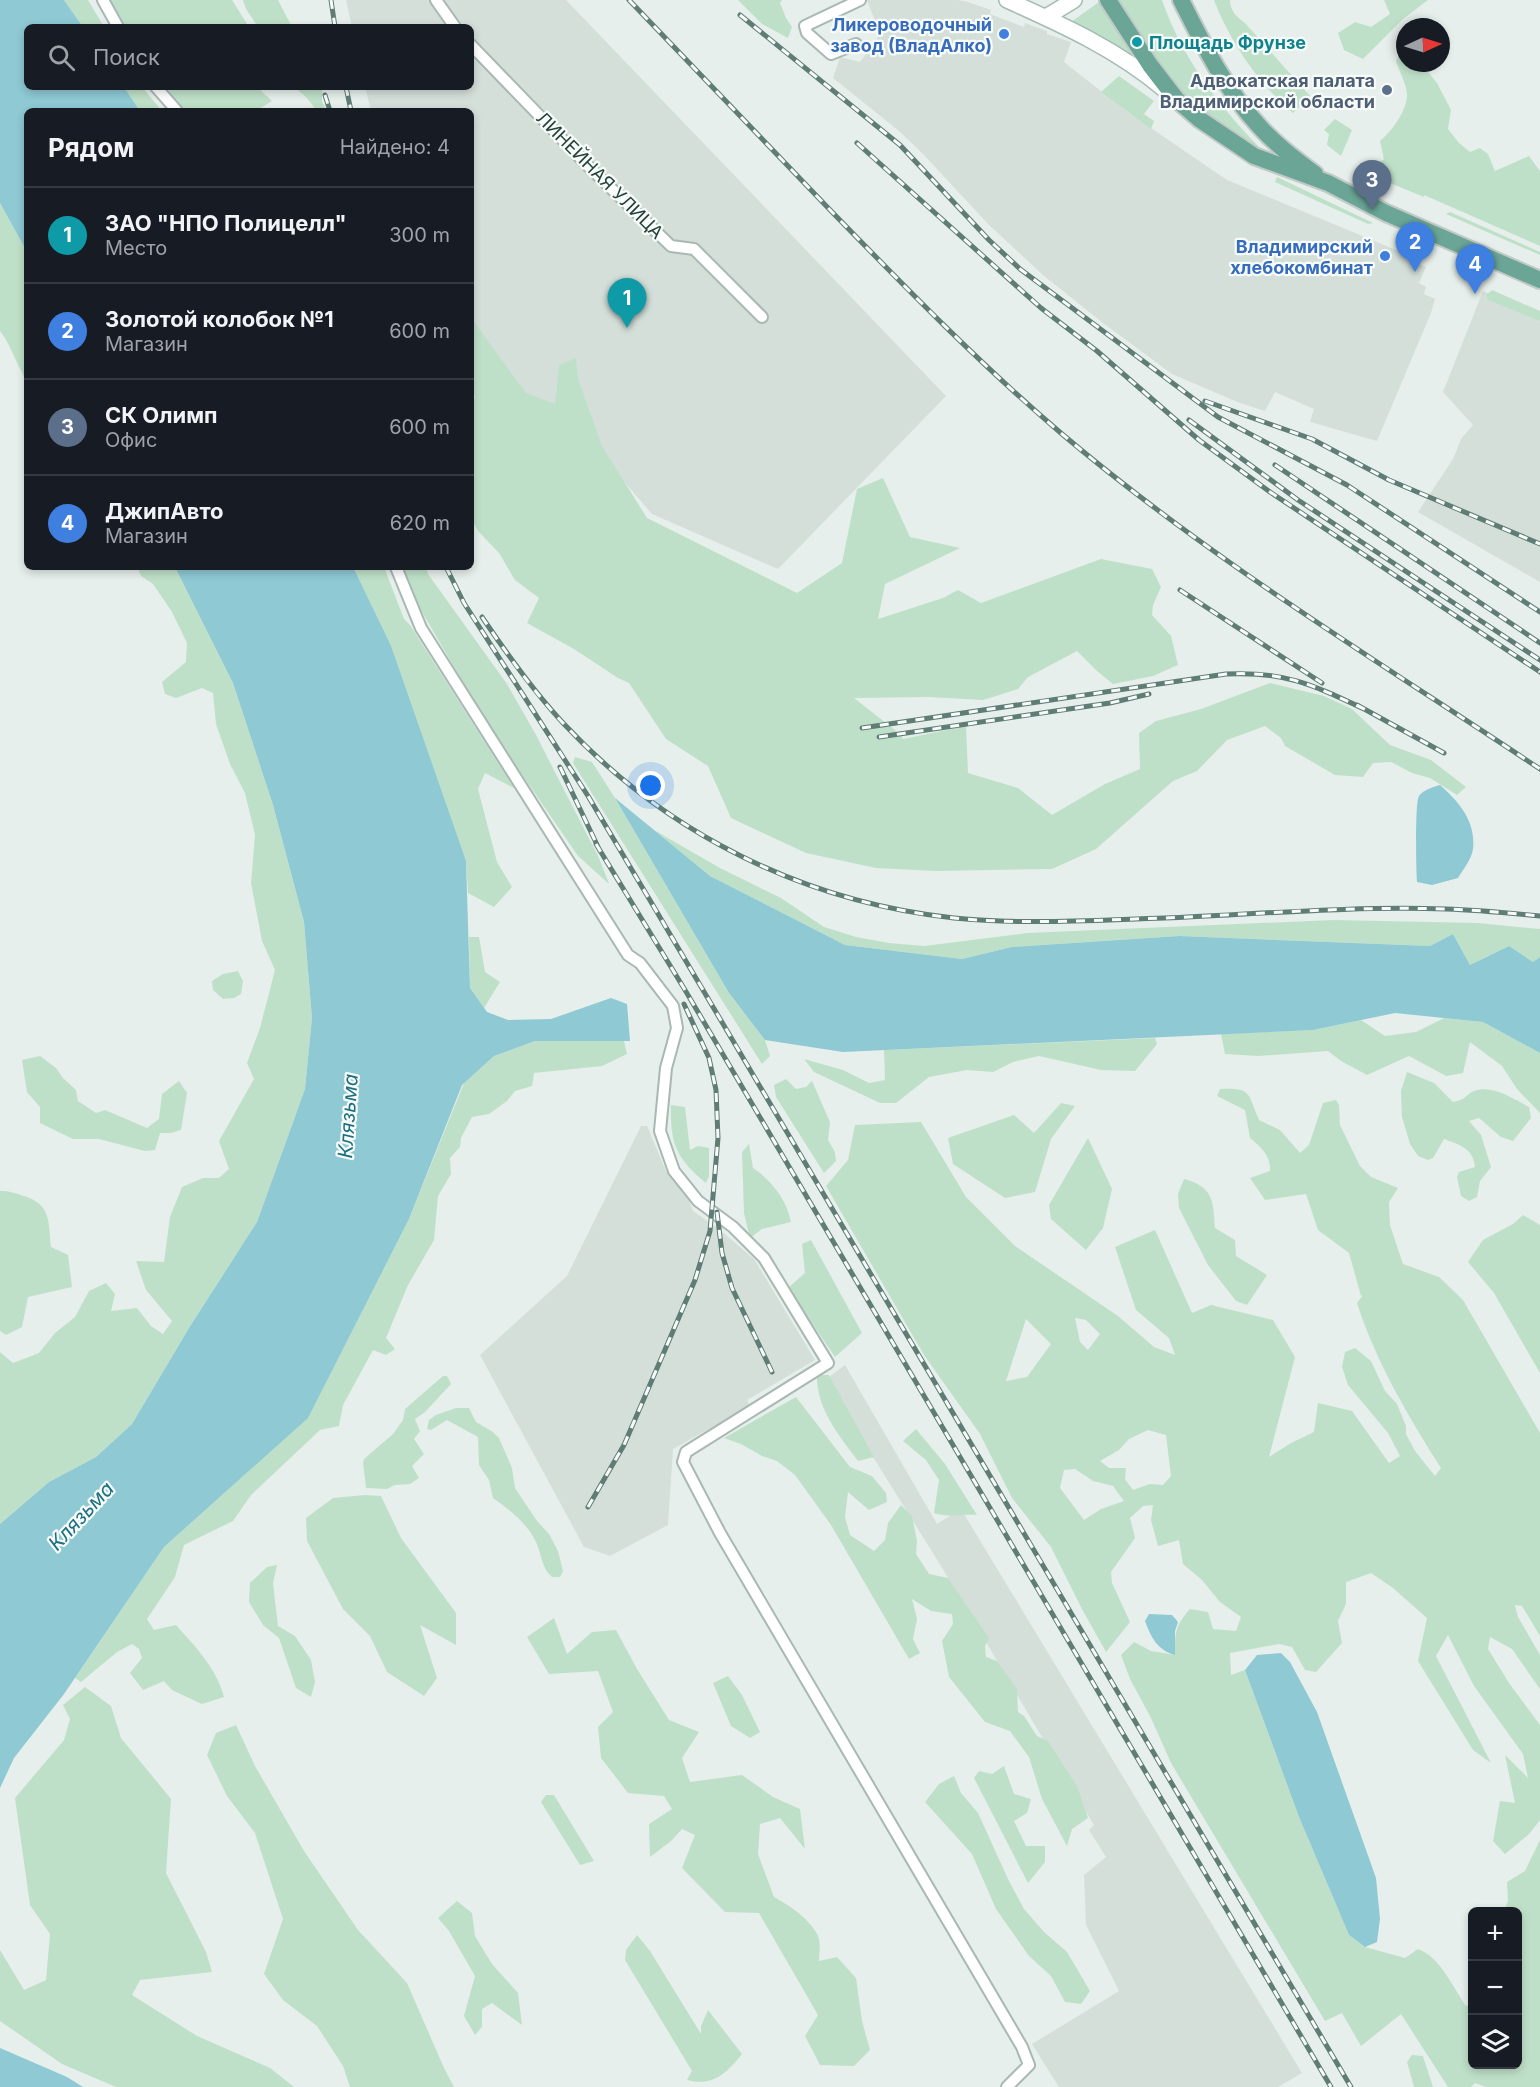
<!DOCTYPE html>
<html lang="ru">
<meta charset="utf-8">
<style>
:root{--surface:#171b24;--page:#20242c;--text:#f1f3f6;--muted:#9ea1a6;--line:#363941;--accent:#ea580c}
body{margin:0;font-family:Inter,sans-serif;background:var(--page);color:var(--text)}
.controls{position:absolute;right:18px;bottom:18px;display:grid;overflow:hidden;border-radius:9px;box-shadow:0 3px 9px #0003}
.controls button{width:54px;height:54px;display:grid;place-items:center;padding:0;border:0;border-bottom:2px solid var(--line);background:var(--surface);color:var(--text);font:30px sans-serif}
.compass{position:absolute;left:1396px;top:18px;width:54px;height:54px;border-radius:50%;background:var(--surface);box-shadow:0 3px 9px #0003;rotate:86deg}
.you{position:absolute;left:651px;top:786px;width:21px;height:21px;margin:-15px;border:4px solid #fff;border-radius:50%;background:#1a73e8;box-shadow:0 0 0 9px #1a73e833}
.badge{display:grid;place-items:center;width:39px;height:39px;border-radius:50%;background:var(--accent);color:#fff;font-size:20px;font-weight:700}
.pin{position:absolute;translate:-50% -50px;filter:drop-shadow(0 2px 3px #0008)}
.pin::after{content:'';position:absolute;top:32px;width:21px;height:18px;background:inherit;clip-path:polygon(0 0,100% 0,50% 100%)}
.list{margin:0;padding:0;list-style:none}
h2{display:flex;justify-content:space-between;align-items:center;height:78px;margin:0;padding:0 24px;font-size:26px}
h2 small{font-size:20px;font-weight:400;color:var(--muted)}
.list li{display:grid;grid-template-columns:39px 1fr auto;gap:18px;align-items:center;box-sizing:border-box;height:96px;padding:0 24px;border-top:2px solid var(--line)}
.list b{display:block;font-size:22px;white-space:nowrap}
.list p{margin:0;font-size:20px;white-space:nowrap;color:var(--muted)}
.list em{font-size:20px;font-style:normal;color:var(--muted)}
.icon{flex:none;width:33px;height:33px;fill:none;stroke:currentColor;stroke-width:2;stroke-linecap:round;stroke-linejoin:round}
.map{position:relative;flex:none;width:1540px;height:2087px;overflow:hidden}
.search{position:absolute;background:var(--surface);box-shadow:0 3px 9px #0003;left:24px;top:24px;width:450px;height:66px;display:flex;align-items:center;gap:15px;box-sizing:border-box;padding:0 21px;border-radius:9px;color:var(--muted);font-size:22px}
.panel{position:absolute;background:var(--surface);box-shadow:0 3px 9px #0003;left:24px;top:108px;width:450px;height:462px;border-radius:9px}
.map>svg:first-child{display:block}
.built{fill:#d4dfda}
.green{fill:#bfe0c8;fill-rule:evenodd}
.water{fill:#8ec9d4}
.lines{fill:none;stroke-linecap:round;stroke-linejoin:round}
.street-casing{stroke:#a8b8b2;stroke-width:14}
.secondary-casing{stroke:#a4bbb3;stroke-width:18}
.primary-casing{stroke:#c2cac8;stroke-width:20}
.street{stroke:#fff;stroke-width:10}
.secondary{stroke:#fff;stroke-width:15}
.primary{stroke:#6aa596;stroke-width:16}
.rail-casing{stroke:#5f7d75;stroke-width:5}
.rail{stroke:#f7fbf9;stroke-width:3;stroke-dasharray:9;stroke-linecap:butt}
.shop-dot{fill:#3f7fe0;stroke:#f7fbf9;stroke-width:2}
.culture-dot{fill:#0f9aa8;stroke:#f7fbf9;stroke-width:2}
.service-dot{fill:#5c6f8a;stroke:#f7fbf9;stroke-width:2}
.labels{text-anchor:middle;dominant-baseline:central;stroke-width:4.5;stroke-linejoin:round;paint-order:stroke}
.shop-label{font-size:18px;font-weight:bold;fill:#366cbe;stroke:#f7fbf9;text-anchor:end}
.culture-label{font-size:18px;font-weight:bold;fill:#0d838f;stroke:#f7fbf9;text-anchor:start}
.service-label{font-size:18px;font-weight:bold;fill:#4e5e75;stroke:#f7fbf9;text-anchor:end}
.street-label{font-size:18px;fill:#24423a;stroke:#f7fbf9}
.water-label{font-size:20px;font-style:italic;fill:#1c6f80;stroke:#f7fbf9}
</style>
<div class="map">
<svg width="1540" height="2087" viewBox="0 0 1540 2087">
<rect width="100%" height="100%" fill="#e6efeb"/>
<path class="built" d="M346,0H566L946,396L778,569L652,514L614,470L511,392L471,343V111H371L365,87H471V27H352Z
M867,0H958L968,2L991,10L990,14L1024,27L1025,23L1047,31V34L1071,42L1064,62L1129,113L1227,180L1401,252L1410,260L1426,267L1419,283L1426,287L1424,294L1435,299L1431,313L1377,441L1310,422L1314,409L1275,392L1265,411L1240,403L1172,374L1103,323L1043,275L989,225L924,155L899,131L833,78L840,57L860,62L880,34Z
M1483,291L1540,316V582L1418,512L1453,459L1461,439L1473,425L1443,392Z
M641,1126H647L666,1171L688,1198L693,1211L719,1229L754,1259L815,1360L747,1400L750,1406L673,1449L668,1525L610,1556L584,1547L480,1355L567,1276Z
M845,1365L937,1524L961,1509L1302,2073L1278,2087H1059L1032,2044L1119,1991L1086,1925L1084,1875L1106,1857L1089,1830L1094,1825L941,1566L825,1380Z"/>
<path class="green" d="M64,0H88L104,27H83Z
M109,0H232L249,27H125Z
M243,0H278L292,27H258L246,9Z
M738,0H782L780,3L786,18L792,27L788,38L762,24Z
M1113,0H1162C1182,59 1222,110 1265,153L1263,156C1235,135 1204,116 1179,90C1154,63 1134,30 1113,0Z
M1214,0H1230C1230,11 1237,17 1245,23L1310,96L1293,113C1260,86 1229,40 1214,0Z
M1384,0H1428L1403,19L1363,59L1344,50L1338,33L1355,22L1371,27L1390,14Z
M1099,2L1142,63L1072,24L1071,22Z
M1405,45V63H1421L1437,83L1451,110L1448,129L1459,143L1470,152L1480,148L1488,154L1495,171L1529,156L1540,171V246L1424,195V197L1390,183L1392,176L1382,173L1380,179L1364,170L1367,165L1384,160L1380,141C1392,131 1405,113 1407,97C1408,87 1399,71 1396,61Z
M1119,76L1154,101L1144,114L1154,121L1151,129L1101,92Z
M124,87H142L162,111H140Z
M166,87H257L272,101L256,111H184Z
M294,87H322V101L326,111H317L306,97Z
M1335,119L1352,130L1341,156L1327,145L1329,134L1324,130Z
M1277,177L1373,223L1368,224L1275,182Z
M0,203L27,252V381C16,365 12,346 0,331Z
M1450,212L1540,252V255L1446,214Z
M1492,290L1540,311V321L1488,300L1486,295Z
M471,318L526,393L555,404L559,365L576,358L578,379L602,446L647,518L797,593L842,563L857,489L883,478L910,537L960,548L885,584L878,619L943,598L958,590L981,603L1101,559L1152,569L1161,587L1153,605L1152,615L1171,636L1178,665L1153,676L1113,684L1097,671L1077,651L1028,677L1018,689L983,700L928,697L854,698L900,734L903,739L966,726L968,773L1018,788L1052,815L1105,784L1140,769L1139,733L1156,721L1201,709L1270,683L1324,696L1352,709L1390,745L1431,760L1466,787L1457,795L1430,778L1412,773L1391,762L1373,763L1363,777L1335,775L1285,746L1281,738L1265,726L1227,740L1197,771L1173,781L1096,849L1052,869L935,871L876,868L806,853L731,818L708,766L666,739L629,683L618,678L574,649L527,623L539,598L515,580L499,553L478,531L471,518V413L475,396L471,391Z
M137,567H175L233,683L273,805L304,922L312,1018L305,1089L257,1222L189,1328L132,1424L96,1457L49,1482L0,1524V1352L13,1363L39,1353L55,1333L75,1317L89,1291L106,1283L115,1294L111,1311L137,1308L151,1326L163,1334L172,1321L146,1290L136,1261L164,1262L170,1217L182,1187L203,1178H219L229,1169L219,1141L254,1079L247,1063L260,1028L275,970L262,941L251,883L255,835L245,793L230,764L216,724L213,693L202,688L176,698L165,694L162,682L186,662L187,643L172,612L153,584L141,576Z
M353,567H384L404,619L410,625L514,788L485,773L478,789L497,862L512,887L494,907L468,893L466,861Z
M402,567H426L428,574L507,684L536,735L599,858L609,884L578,856L512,760L495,745L471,696L411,593Z
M575,757L592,762L615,798L729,993L765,1040L770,1056L762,1064L573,763Z
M654,830L720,868L781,898L824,927L856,937L889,943L924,946L1027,933L1333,920L1478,923L1540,929V957L1533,962L1509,946L1470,965L1453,934L1430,946L1179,936L1012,947L962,959L845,945L710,876Z
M469,937H479L485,972L500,982L484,1008L470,988Z
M238,971L243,981L241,994L234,998L223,999L213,990L212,981L223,974Z
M1444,1018L1483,1022L1540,1053V1113L1517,1089L1502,1066L1470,1042L1463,1073L1446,1076L1409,1056L1367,1075L1341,1061L1328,1051L1258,1056L1225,1054L1221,1034L1313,1030L1361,1020L1385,1036L1416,1032Z
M1155,1038L1157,1044L1135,1071L1101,1070L1039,1056L1013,1062L993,1072L967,1070L929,1077L896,1103H880L814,1072L804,1059L843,1070L869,1083L885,1080L884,1050Z
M535,1041H624L627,1054L602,1066L534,1073L532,1086L515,1091L507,1101L489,1114L472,1117L461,1138L460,1147L450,1158L451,1174L438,1196L434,1240L408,1285L386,1338L395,1349L386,1355L373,1350L343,1405L339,1426L320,1430L251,1495L233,1521L184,1545L175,1577L147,1619L154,1630L176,1625C195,1646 217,1669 224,1697L202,1704L172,1690L164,1681L143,1690L130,1673L142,1658L139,1649L132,1644L117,1652L81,1682L75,1678L164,1547L308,1417L409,1219L464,1083L494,1056Z
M40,1056L56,1068L63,1078L76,1090L78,1101L96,1113L105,1110L147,1128L159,1119L162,1094L179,1081L187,1093L181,1130L171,1133H160L155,1150L145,1151L99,1139H73L40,1123V1107L27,1092L22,1060Z
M1407,1072L1434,1083L1453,1102C1466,1100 1465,1095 1474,1091C1492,1084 1514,1099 1529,1107L1531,1118L1513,1141L1501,1137L1479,1118L1469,1121L1481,1135L1491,1167L1480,1181L1477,1197L1469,1201L1461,1196L1457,1177L1459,1172L1475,1167C1473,1148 1460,1145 1444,1139L1433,1158L1428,1160L1418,1156L1410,1144L1402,1117L1401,1091Z
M786,1079L796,1089L806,1087L812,1081L830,1122L828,1140L835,1152L836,1161L824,1173L776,1097L774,1085Z
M1220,1089C1252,1088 1247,1092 1259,1120L1280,1130L1300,1153L1309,1145L1323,1103L1336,1100L1339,1105L1340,1125L1360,1166L1371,1177L1398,1188L1389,1202L1390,1225L1403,1264L1439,1277L1463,1300L1540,1433V1636L1522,1606L1515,1605L1518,1617L1540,1655V1689L1512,1649L1490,1637L1488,1649L1509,1683L1540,1725V1820L1529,1834L1505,1854L1493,1841L1500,1801L1515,1803L1505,1755L1528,1778L1523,1754L1474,1686L1448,1635L1436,1656L1491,1763L1473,1750L1418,1661L1427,1618L1393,1588L1371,1573L1346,1582V1604L1338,1621L1342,1643L1316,1672L1305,1670L1292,1647L1279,1644L1230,1653L1231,1675L1245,1670L1299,1817L1349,1935L1365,1947L1405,1958L1418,1949C1440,1957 1453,1987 1466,2006L1472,2003V2064H1518V1912L1504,1911L1508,1901L1507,1882L1525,1871L1540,1840V2087H1486L1475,2083L1471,2087H1448L1401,2014L1361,2046L1342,2013L1325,2021L1171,1763L1151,1718L1130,1679L1121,1655L1134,1642L1151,1651L1175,1655C1175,1632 1175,1626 1190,1609L1208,1612L1213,1629L1236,1631L1241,1617L1220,1602L1202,1580L1183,1564L1179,1540L1158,1546L1151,1520L1153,1505L1143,1506L1130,1518L1135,1538L1111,1572L1112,1583L1130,1622L1106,1652L1083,1611L1051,1547L1012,1498L980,1434L924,1355L826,1186L848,1160L855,1125L921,1122L966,1197L1015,1246L1118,1316L1154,1347L1175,1355L1169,1338L1136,1310L1115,1247L1155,1230L1192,1313L1211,1305L1273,1320L1295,1357L1269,1457L1291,1443L1314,1432L1318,1403L1352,1411L1389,1463L1400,1456L1388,1433L1348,1385L1342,1367L1345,1352L1355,1348L1371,1361L1385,1391L1397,1404L1406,1426V1434L1415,1451L1435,1476L1441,1468C1408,1416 1376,1362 1357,1303L1363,1295L1361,1296L1349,1253L1318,1230L1306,1194L1265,1200L1250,1178L1270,1171C1271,1156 1261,1147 1250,1138L1245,1110L1217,1096ZM1075,1318L1086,1320L1100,1334L1088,1350L1080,1342ZM1026,1319L1051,1344L1027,1377L1006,1381ZM1148,1430L1166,1435L1171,1476L1163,1485L1150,1484L1133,1490L1125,1479L1126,1468H1109L1100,1461L1119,1450L1129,1439ZM1075,1469L1093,1481L1113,1486L1124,1501L1101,1509L1084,1520L1060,1488L1064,1470Z
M1061,1103L1075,1106L1051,1139L1035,1192L1005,1198L953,1164L948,1138L1014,1115L1034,1133Z
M671,1105L685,1107L690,1150L698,1146L709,1148V1176L706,1183C676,1158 670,1144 671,1105Z
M1088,1138L1112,1189L1103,1228L1086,1250L1051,1219L1049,1205Z
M749,1144L753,1168C771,1180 787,1200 791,1222L762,1229L750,1238L744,1213L742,1152Z
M1184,1179C1214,1187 1213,1201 1215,1228L1235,1240L1236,1256L1267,1275L1247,1305L1236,1301L1208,1265L1179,1208L1178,1194Z
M0,1191C9,1191 15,1193 24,1196C52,1205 48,1222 51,1247L68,1255L72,1287L28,1297L22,1327L6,1335L0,1331Z
M1523,1215L1540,1225V1373L1494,1293L1468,1262L1483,1240L1513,1224Z
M811,1240L862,1333L835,1357L788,1288L805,1273L802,1244Z
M817,1375H829L874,1457L858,1461C839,1436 816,1408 817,1375Z
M443,1376H447L451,1384L425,1412L415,1419L420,1431L414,1439L424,1454L412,1466L419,1478L410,1484L395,1485L387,1489L366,1488L363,1463L364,1459L393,1434L403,1420L405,1409Z
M796,1397L850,1467L872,1476L886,1493L887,1502L869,1510L848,1492L845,1517L850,1535L874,1551L885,1540L888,1523L901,1505L912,1516L917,1541L916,1554L929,1574L948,1578L989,1638L985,1646L986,1657L997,1661L1017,1689L1018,1712L1024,1716L1037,1736L1048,1741L1077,1786L1088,1818L1072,1829L1067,1846L1042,1799L1029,1757L1010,1731L985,1722L949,1677L942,1641L953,1624L952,1614L931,1611L912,1599L917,1619L913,1639L920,1653L909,1659L831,1525L795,1475L777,1461L762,1456L741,1444L724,1438Z
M456,1408H469L476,1422L493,1432L499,1438L512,1468L515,1488L537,1521L549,1534L558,1551L563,1571L560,1577H552C541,1567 542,1555 536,1542C527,1523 510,1510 493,1498L489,1480L479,1465L478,1437L447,1420L431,1430L427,1429L429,1420L436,1415Z
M916,1429L945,1464L977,1515C962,1514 948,1518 934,1513L939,1480L926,1460L903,1441Z
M365,1495L381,1496L401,1538L456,1613V1645L420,1625L437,1678L424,1696L387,1672L370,1636L343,1609L307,1541L306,1518L333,1498Z
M277,1565L273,1583L278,1626L295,1636L311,1660L315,1682L311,1697L296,1688L279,1638L263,1625L249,1602L250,1583L267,1567Z
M554,1618L567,1654L592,1632L616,1630L637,1669L669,1720L699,1732L682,1758L690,1782L742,1775L773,1797L800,1809L805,1849L780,1818L760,1824L758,1854L774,1897C790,1906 810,1919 818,1936C821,1943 819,1954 819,1961L837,1957L856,1978L862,2021L870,2050L854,2066L820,2065L805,2036L818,2015L759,1913L725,1912L682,1868L695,1835L682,1829L671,1841L650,1857L649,1824L672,1809L664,1796L628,1793L601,1758L598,1727L613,1712L598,1671L549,1674L527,1637Z
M728,1676L742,1695L760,1732L750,1738L731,1726L713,1683Z
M85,1687L111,1706L121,1738L171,1799L166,1873L206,1952L212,1972L140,1980L132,1995L197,2036L270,2068L294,2087H116L62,2064L0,2021V1950L24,1990L46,1980L50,1934L30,1905L15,1798L64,1740L70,1719L63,1705Z
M236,1725L255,1766L304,1851L358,1930L407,1983L444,2068L454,2087H350L343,2066L317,2026L283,2000L264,1974L283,1919L255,1833L227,1796L207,1755L216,1733Z
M1004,1766L1014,1794L1031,1799L1027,1813L1014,1821L1026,1846H1045V1862L1028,1883L974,1778L979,1771L992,1774Z
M954,1776L961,1793L978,1813L1008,1879L1024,1909L1044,1932L1067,1952L1090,1991L1081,2004L1065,2002L1051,1976L1029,1956L996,1909L972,1854L925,1802L939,1784Z
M546,1795H554L594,1861L580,1865L541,1802Z
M457,1901L472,1913L475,1936L492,1964L518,1993L522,2025L492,2003L482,2009V2027L475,2035L464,2016L475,1976L449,1931L438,1918Z
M637,1935L650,1951L701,2034V2026L708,2010L742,2054C727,2073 713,2087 687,2080L692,2071L625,1960L626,1950Z
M1412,2055L1423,2056L1433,2087H1414L1407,2062Z"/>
<path class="water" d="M0,0H64L83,27H27V87H124L140,111H27V252L0,203Z
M175,567H353L391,646L466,861L470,988L487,1012L508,1020L551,1019L611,998L627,1004L630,1041H535L494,1056L462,1085L409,1219L308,1418L164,1547L64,1694L14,1758L0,1788V1524L49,1482L96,1457L132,1424L189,1328L257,1222L305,1089L312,1018L304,922L273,805L233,683Z
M1440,785C1459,802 1476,821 1473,849C1472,858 1463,870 1458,878L1432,885L1417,882C1416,870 1415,801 1419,796C1423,790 1433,787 1440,785Z
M615,798L710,876L845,945L962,959L1012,947L1179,936L1430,946L1453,934L1470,965L1509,946L1533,962L1540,957V1053L1483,1022L1395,1013L1313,1030L843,1052L765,1040L729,993Z
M1149,1614L1172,1615L1178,1622L1175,1631V1655C1157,1650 1151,1637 1145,1621Z
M1281,1653L1290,1662L1317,1712L1376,1878L1380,1919L1377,1942L1365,1947L1349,1935L1299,1817L1245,1670L1257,1655Z
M0,2048L67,2077L83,2087H0Z"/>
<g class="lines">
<g class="street-casing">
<path id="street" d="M103,0L118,27
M436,0L455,27
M856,44L831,54L807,33L805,26L860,0
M471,45L589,167L671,246L694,249L762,317
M156,87L177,111
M396,567L421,628L628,955L640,963L673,1006L677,1028L666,1068L660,1131L674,1171L698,1201L733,1227L764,1258L828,1363L686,1452L683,1462L720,1533L1022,2047L1029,2065L1007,2087"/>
</g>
<g class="secondary-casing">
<path id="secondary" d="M1007,0C1063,25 1118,50 1165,90
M1046,17L1074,0"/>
</g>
<g class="primary-casing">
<path id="primary" d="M1108,0L1150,65L1177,100L1199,119L1254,156L1328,183L1386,213L1540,280
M1181,0C1203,44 1225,89 1259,126C1275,144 1295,159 1315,174"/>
</g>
<use href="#street" class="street"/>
<use href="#secondary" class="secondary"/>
<use href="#primary" class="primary"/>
<g class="rail-casing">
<path id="rail" d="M331,0L335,27
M629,0C697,71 765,142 833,213C907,289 981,365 1062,434C1211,560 1378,661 1540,769
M740,15L900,145L989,240L1020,269L1107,334L1218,417L1347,485L1540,612
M346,87L351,111
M325,95L330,111
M857,143L1041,308L1097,351L1199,440L1270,492L1540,672
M1205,401L1312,439L1389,480L1540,544
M1189,420L1298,500L1540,660
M1275,465L1540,643
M446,567L464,603L588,796L651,902L1351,2087
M1180,590L1322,683
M482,617C507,654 533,691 564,724C667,834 804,902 954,918C1024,925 1095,920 1165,918C1259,914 1353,906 1446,909C1478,910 1509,913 1540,916
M1357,705L1444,753
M862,728L1226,674C1285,671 1313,685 1364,709
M879,737L1110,703L1149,694
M560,767L600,851
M596,844L685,990L1331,2087
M717,1212L722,1253L732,1288L772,1372
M588,1507L624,1445L695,1280L710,1231L718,1138L716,1090L709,1058L684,1004"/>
</g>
<use href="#rail" class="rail"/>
</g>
<g class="shop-dot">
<circle cx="1004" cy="34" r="6"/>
<circle cx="1385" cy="256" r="6"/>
</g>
<circle class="culture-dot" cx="1137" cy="42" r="6"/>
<circle class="service-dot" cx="1387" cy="90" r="6"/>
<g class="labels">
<g class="shop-label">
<text x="992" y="24">Ликероводочный<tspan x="992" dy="21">завод (ВладАлко)</tspan></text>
<text x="1373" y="246">Владимирский<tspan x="1373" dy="21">хлебокомбинат</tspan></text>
</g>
<g class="culture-label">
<text x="1149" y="42">Площадь Фрунзе</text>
</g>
<g class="service-label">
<text x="1375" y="80">Адвокатская палата<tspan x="1375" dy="21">Владимирской области</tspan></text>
</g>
<g class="street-label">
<text transform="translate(600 175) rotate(45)">ЛИНЕЙНАЯ УЛИЦА</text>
</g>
<g class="water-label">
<text transform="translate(348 1116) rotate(-86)">Клязьма</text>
<text transform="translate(81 1516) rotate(-47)">Клязьма</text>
</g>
</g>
</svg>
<div class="controls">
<button>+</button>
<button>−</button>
<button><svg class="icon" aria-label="layers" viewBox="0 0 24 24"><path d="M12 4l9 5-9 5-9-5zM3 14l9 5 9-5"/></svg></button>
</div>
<svg class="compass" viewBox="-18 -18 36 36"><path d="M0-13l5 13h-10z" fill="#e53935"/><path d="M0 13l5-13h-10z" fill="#9ea1a6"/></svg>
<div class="you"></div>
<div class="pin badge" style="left:627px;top:328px;background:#0f9aa8">1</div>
<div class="pin badge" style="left:1415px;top:272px;background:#3f7fe0">2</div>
<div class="pin badge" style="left:1372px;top:210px;background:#5c6f8a">3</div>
<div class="pin badge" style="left:1475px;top:294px;background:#3f7fe0">4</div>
<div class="search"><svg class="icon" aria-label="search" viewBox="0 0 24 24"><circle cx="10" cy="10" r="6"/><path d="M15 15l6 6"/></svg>Поиск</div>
<section class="panel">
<h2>Рядом<small>Найдено: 4</small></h2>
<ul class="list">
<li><span class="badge" style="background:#0f9aa8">1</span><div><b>ЗАО &quot;НПО Полицелл&quot;</b><p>Место</p></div><em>300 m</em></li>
<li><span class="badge" style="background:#3f7fe0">2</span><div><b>Золотой колобок №1</b><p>Магазин</p></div><em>600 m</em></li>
<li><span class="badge" style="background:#5c6f8a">3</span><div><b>СК Олимп</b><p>Офис</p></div><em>600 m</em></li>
<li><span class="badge" style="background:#3f7fe0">4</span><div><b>ДжипАвто</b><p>Магазин</p></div><em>620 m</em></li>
</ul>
</section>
</div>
